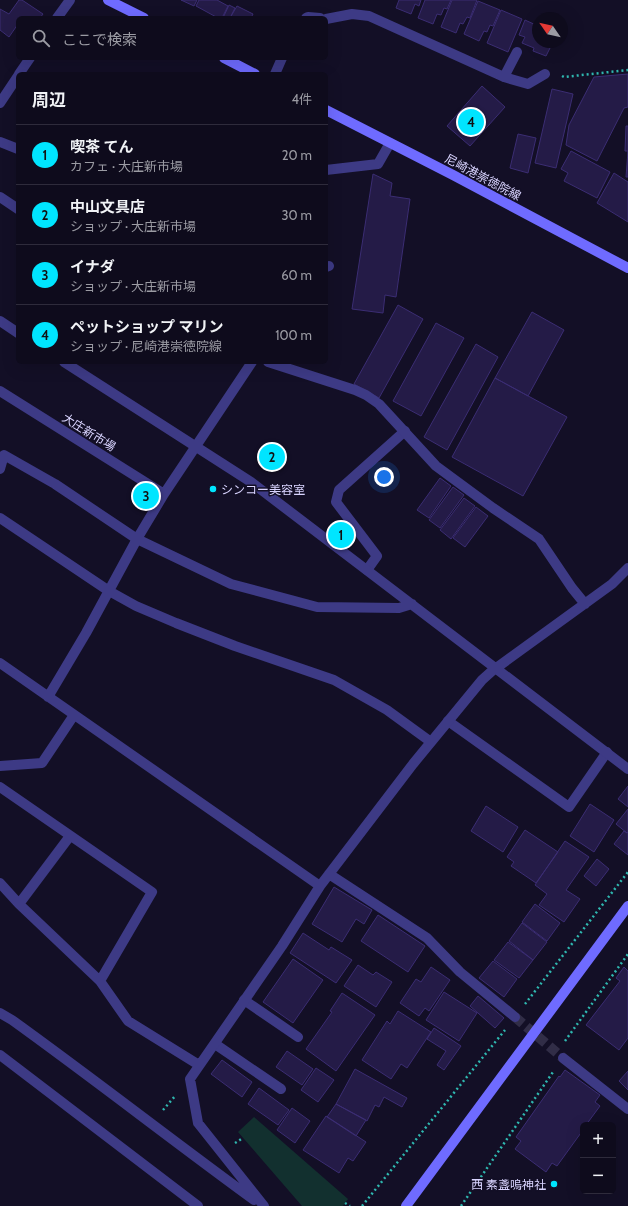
<!DOCTYPE html>
<html lang="ja">
<meta charset="utf-8">
<style>
:root{--surface:#0e0b1c;--page:#1c1929;--text:#f1f3f6;--muted:#9b9ba3;--line:#2e2b3b;--accent:#00e5ff}
body{margin:0;font-family:Cabin,"Noto Sans JP",sans-serif;background:var(--page);color:var(--text)}
.controls{position:absolute;right:12px;bottom:12px;display:grid;overflow:hidden;border-radius:6px;box-shadow:0 4px 16px #0002}
.controls button{width:36px;height:36px;display:grid;place-items:center;padding:0;border:0;border-bottom:1px solid var(--line);background:var(--surface);color:var(--text);font:20px sans-serif}
.compass{position:absolute;left:532px;top:12px;width:36px;height:36px;border-radius:50%;background:var(--surface);box-shadow:0 4px 16px #0002;rotate:304deg}
.you{position:absolute;left:384px;top:477px;width:14px;height:14px;margin:-10px;border:3px solid #fff;border-radius:50%;background:#1a73e8;box-shadow:0 0 0 6px #1a73e833}
.badge{display:grid;place-items:center;width:26px;height:26px;border-radius:50%;background:var(--accent);color:#111;font-size:13px;font-weight:700}
.pin{position:absolute;translate:-50% -50%;border:2px solid #fff;box-shadow:0 1px 4px #0006}
.list{margin:0;padding:0;list-style:none}
h2{display:flex;justify-content:space-between;align-items:center;height:52px;margin:0;padding:0 16px;font-size:17px}
h2 small{font-size:13px;font-weight:400;color:var(--muted)}
.list li{display:grid;grid-template-columns:26px 1fr auto;gap:12px;align-items:center;box-sizing:border-box;height:60px;padding:0 16px;border-top:1px solid var(--line)}
.list b{display:block;font-size:15px;white-space:nowrap}
.list p{margin:0;font-size:13px;white-space:nowrap;color:var(--muted)}
.list em{font-size:13px;font-style:normal;color:var(--muted)}
.icon{flex:none;width:22px;height:22px;fill:none;stroke:currentColor;stroke-width:2;stroke-linecap:round;stroke-linejoin:round}
.map{position:relative;flex:none;width:628px;height:1206px;overflow:hidden}
.search{position:absolute;background:var(--surface);box-shadow:0 4px 16px #0002;left:16px;top:16px;width:312px;height:44px;display:flex;align-items:center;gap:10px;box-sizing:border-box;padding:0 14px;border-radius:6px;color:var(--muted);font-size:15px}
.panel{position:absolute;background:var(--surface);box-shadow:0 4px 16px #0002;left:16px;top:72px;width:312px;height:292px;border-radius:6px}
.map>svg:first-child{display:block}
.green{fill:#12302f}
.building{fill:#241b47;stroke:#3b2d73}
.lines{fill:none;stroke-linecap:round;stroke-linejoin:round}
.street-tunnel{stroke:#312d47;stroke-width:10;stroke-dasharray:10 5;stroke-linecap:butt}
.path{stroke:#2fb8b0;stroke-width:2.5;stroke-dasharray:2 3;stroke-linecap:butt}
.lane{stroke:#3d3a85;stroke-width:10}
.street{stroke:#3d3a85;stroke-width:10}
.secondary{stroke:#6f6bff;stroke-width:10}
.poi-dot{fill:#00e5ff;stroke:#130f26;stroke-width:1.5}
.labels{text-anchor:middle;dominant-baseline:central;stroke-width:3;stroke-linejoin:round;paint-order:stroke}
.street-label{font-size:12px;fill:#d9d4ff;stroke:#130f26}
.poi-label{font-size:12px;fill:#d9d4ff;stroke:#130f26;text-anchor:start}
</style>
<div class="map">
<svg width="628" height="1206" viewBox="0 0 628 1206">
<rect width="100%" height="100%" fill="#130f26"/>
<path class="green" d="M254,1117L348,1199L343,1206H302L238,1132Z"/>
<path class="building" d="M19,0H22L43,14L40,18H18V24L9,37L0,30V9L9,14Z
M181,0H197L194,6Z
M199,0H217L228,6L222,18H218L196,6Z
M399,0H421L419,6L415,4L411,14L396,8Z
M425,0H451L447,9L444,8L441,15L437,14L433,24L418,18Z
M452,0H477L470,18L467,17L463,24L460,23L456,33L441,27Z
M478,1L500,10L493,26L490,25L487,32L484,31L479,41L464,34Z
M229,5L235,8L230,18H223Z
M237,6L253,14L251,18H230Z
M501,10L522,19L508,52L487,43Z
M525,20L538,26V42H553L546,56L533,51L534,48L522,43L525,37L519,35Z
M628,74V107L624,108L597,161L566,145L569,125L594,77Z
M482,86L505,107L470,146L447,126Z
M552,89L573,94L556,168L535,163Z
M626,126H628V177H626L628,151H625Z
M518,134L536,138L528,173L510,168Z
M571,151L610,172L597,198L564,181L568,173L561,169Z
M614,173L628,182V222L597,203Z
M373,174L392,183L390,196L410,199L396,297L385,295L383,313L352,309Z
M398,305L423,319L379,398L354,384Z
M532,312L564,330L528,396L495,378Z
M436,323L464,338L421,416L393,401Z
M476,344L498,357L447,450L424,437Z
M495,378L567,417L523,496L452,457Z
M440,478L451,486L429,518L417,510Z
M453,487L464,495L440,528L429,520Z
M464,498L475,506L451,539L440,530Z
M476,507L488,516L465,547L453,538Z
M628,786V807L618,799Z
M590,804L614,820L594,852L570,836Z
M486,806L518,827L503,852L471,831Z
M628,809V832L627,833L616,824Z
M525,830L558,852L536,883L511,866L514,862L507,857Z
M624,831L627,833L628,832V855L614,844Z
M565,841L589,857L566,890L580,899L564,922L539,905L547,894L535,885Z
M597,859L609,869L596,886L584,876Z
M334,887L372,910L364,924L356,919L342,942L312,924Z
M535,904L560,923L547,941L522,922Z
M378,915L425,946L408,972L361,941Z
M522,923L547,942L533,960L509,941Z
M303,933L329,950L331,947L352,960L336,983L290,953Z
M508,942L533,960L519,978L494,960Z
M293,959L323,980L293,1023L263,1002Z
M493,961L517,979L504,997L479,978Z
M358,965L373,975L376,972L392,982L376,1007L344,986Z
M431,967L450,980L429,1011L425,1008L419,1016L400,1003L416,979L421,982Z
M624,967L628,971V1038L619,1050L586,1025L620,981L616,978Z
M444,992L477,1013L459,1041L426,1020Z
M342,993L375,1015L336,1071L306,1049L332,1012L330,1011Z
M478,996L504,1018L495,1028L470,1006Z
M398,1011L431,1032L407,1068L401,1064L391,1079L362,1060L387,1021L390,1024Z
M434,1028L461,1046L444,1070L437,1065L446,1051L427,1039Z
M287,1051L313,1069L302,1085L276,1067Z
M222,1060L252,1082L242,1097L211,1074Z
M316,1068L334,1080L318,1102L301,1090Z
M355,1069L407,1098L402,1107L384,1097L379,1107L375,1105L367,1121L336,1104Z
M565,1070L600,1095L595,1102L600,1106L586,1125H583V1130L557,1166L552,1163L546,1172L515,1149L521,1141L516,1137L559,1076L560,1077Z
M628,1071V1090L619,1081Z
M259,1088L289,1110L278,1125L248,1104Z
M336,1104L366,1120L356,1136L327,1117Z
M292,1108L310,1121L295,1143L277,1130Z
M326,1116L366,1142L353,1161L348,1158L339,1173L303,1150Z"/>
<g class="lines">
<path class="street-tunnel" d="M515,1017L563,1058"/>
<path class="path" d="M562,76L564,77L628,70
M525,1004L628,872
M565,1041L628,954
M163,1110L176,1095
M235,1143L243,1138
M345,1203L350,1206
M362,1206L505,1030
M461,1206L553,1072"/>
<path class="lane" d="M306,18L308,17L320,18
M326,19L352,14L369,16L504,77L528,84L545,74
M275,74L282,58
M504,77L517,52
M326,267L329,266
M367,570L377,556L336,502L339,490L405,431
M448,721L569,807L607,752
M244,1000L298,1037
M215,1044L281,1089"/>
<path class="street" d="M57,18L70,0
M19,74L30,58
M0,103L18,76
M0,142L18,149
M326,170L378,164L390,143
M0,197L18,209
M0,321L18,333
M64,362L251,482L628,769
M268,362L355,390L366,395L379,404L436,466L493,508L539,539L572,588L585,604
M0,391L164,494
M0,469L4,455L55,484L137,539L231,584L317,607L399,608L412,604
M0,518L109,591L136,606L176,623L235,646L334,680L387,710L431,742
M0,663L320,886L413,764L482,680L492,671L612,584L628,568
M48,697L86,633L137,539L164,494L252,362
M0,766L42,763L74,715
M0,787L152,892L100,981
M329,874L427,938L460,972L515,1017
M0,883L19,904L70,836
M19,904L100,981L128,1021L199,1065
M0,1013L12,1020C94,1079 173,1141 254,1200
M0,1055L198,1206
M563,1058L628,1109
M264,1206L198,1123L190,1079L282,946L320,886"/>
<path class="secondary" d="M108,0L144,18
M224,58L255,74
M326,110L453,175L628,268
M406,1206L628,906"/>
</g>
<g class="poi-dot">
<circle cx="213" cy="489" r="4"/>
<circle cx="554" cy="1184" r="4"/>
</g>
<g class="labels">
<g class="street-label">
<text transform="translate(483 177) rotate(28)">尼崎港崇徳院線</text>
<text transform="translate(89 432) rotate(32)">大庄新市場</text>
</g>
<g class="poi-label">
<text x="221" y="489">シンコー美容室</text>
<text x="546" y="1184" text-anchor="end">西 素盞嗚神社</text>
</g>
</g>
</svg>
<div class="controls">
<button>+</button>
<button>−</button>
</div>
<svg class="compass" viewBox="-18 -18 36 36"><path d="M0-13l5 13h-10z" fill="#e53935"/><path d="M0 13l5-13h-10z" fill="#9b9ba3"/></svg>
<div class="you"></div>
<div class="pin badge" style="left:341px;top:535px">1</div>
<div class="pin badge" style="left:272px;top:457px">2</div>
<div class="pin badge" style="left:146px;top:496px">3</div>
<div class="pin badge" style="left:471px;top:122px">4</div>
<div class="search"><svg class="icon" aria-label="search" viewBox="0 0 24 24"><circle cx="10" cy="10" r="6"/><path d="M15 15l6 6"/></svg>ここで検索</div>
<section class="panel">
<h2>周辺<small>4件</small></h2>
<ul class="list">
<li><span class="badge">1</span><div><b>喫茶 てん</b><p>カフェ · 大庄新市場</p></div><em>20 m</em></li>
<li><span class="badge">2</span><div><b>中山文具店</b><p>ショップ · 大庄新市場</p></div><em>30 m</em></li>
<li><span class="badge">3</span><div><b>イナダ</b><p>ショップ · 大庄新市場</p></div><em>60 m</em></li>
<li><span class="badge">4</span><div><b>ペットショップ マリン</b><p>ショップ · 尼崎港崇徳院線</p></div><em>100 m</em></li>
</ul>
</section>
</div>
